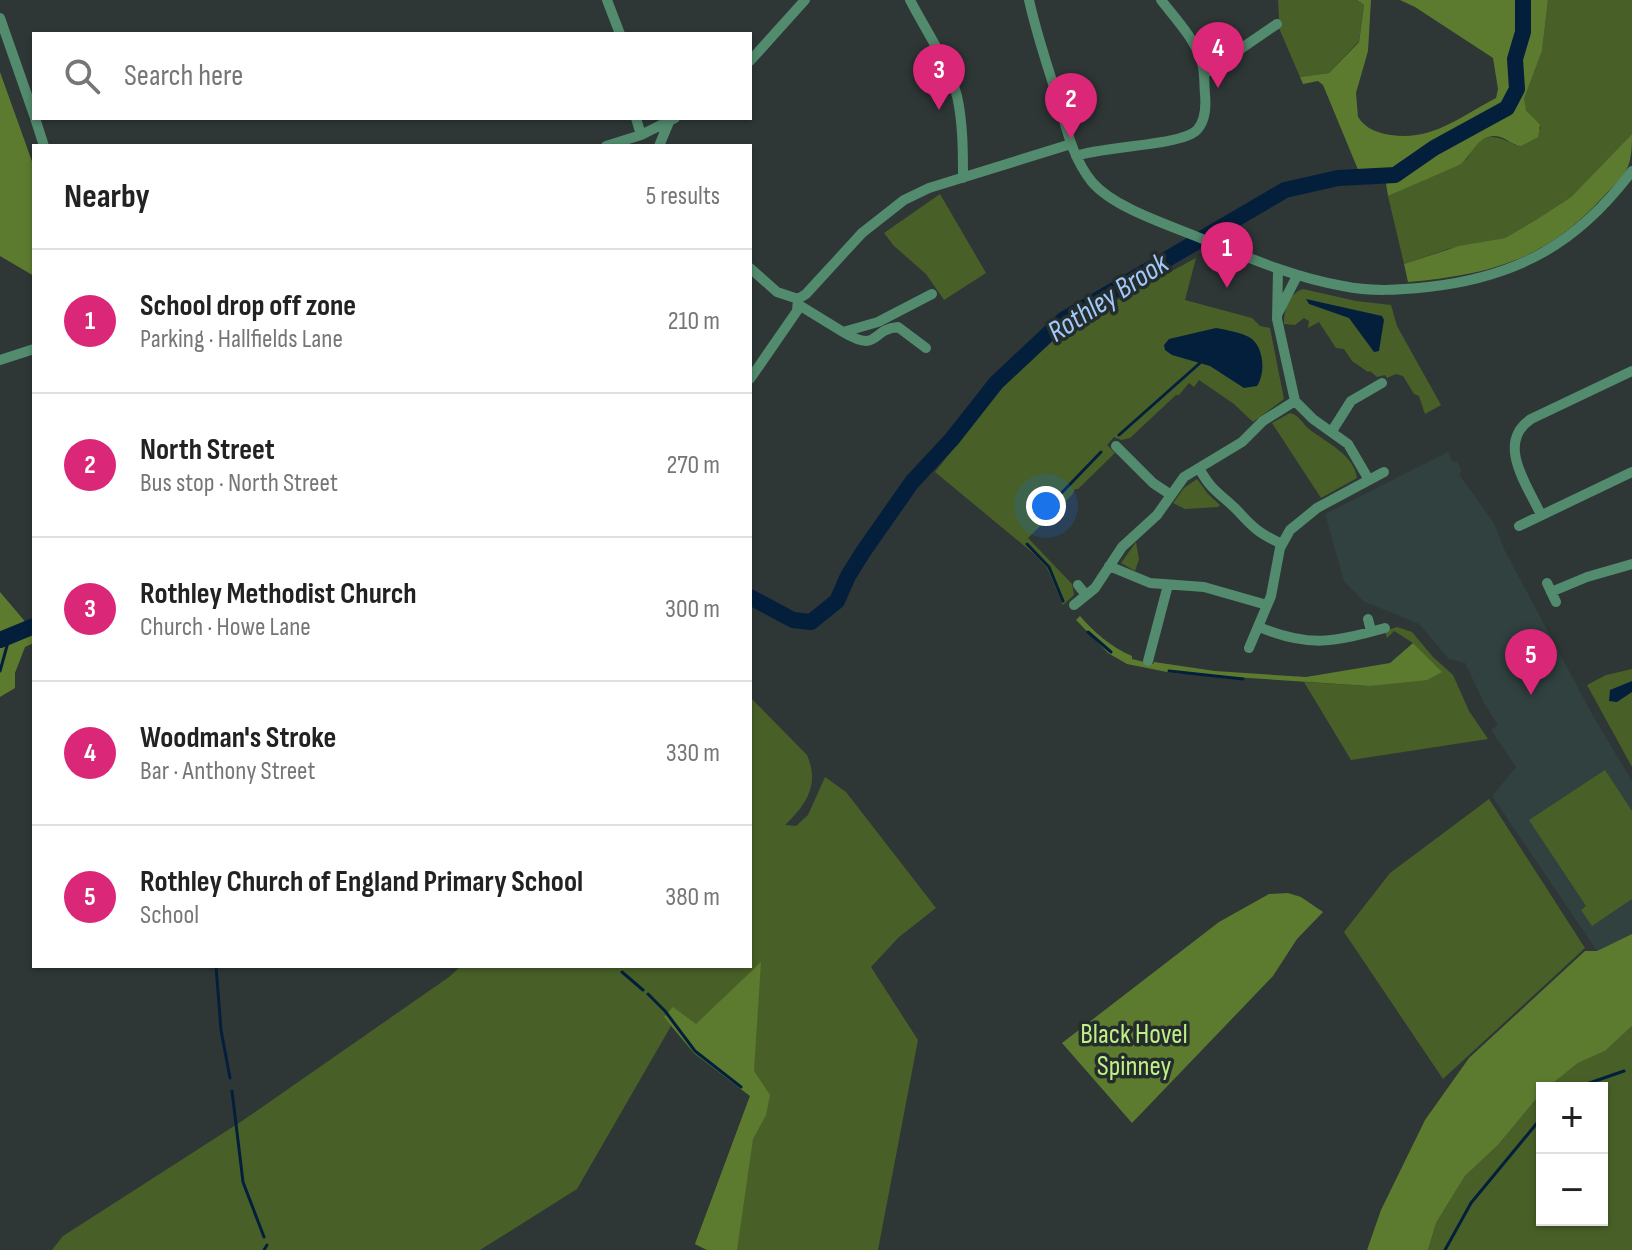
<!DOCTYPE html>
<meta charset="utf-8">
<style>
:root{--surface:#fff;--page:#f2f2f2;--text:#222;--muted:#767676;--line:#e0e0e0;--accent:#db2777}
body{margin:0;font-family:"Sofia Sans Condensed",sans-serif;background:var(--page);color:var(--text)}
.controls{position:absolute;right:24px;bottom:24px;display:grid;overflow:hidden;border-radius:0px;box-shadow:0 2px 6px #0004}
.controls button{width:72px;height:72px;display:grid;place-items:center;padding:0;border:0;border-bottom:2px solid var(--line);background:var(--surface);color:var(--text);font:40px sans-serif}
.you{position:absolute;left:1046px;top:506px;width:28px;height:28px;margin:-20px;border:6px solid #fff;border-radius:50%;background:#1a73e8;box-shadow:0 0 0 12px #1a73e833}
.badge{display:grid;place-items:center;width:52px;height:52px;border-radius:50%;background:var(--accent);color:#fff;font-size:26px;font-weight:700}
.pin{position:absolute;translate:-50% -66px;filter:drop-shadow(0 2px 4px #0008)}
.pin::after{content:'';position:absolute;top:42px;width:28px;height:24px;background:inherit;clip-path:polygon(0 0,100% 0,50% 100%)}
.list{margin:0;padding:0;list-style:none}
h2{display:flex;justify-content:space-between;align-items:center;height:104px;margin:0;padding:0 32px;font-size:34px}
h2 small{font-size:26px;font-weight:400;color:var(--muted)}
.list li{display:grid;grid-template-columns:52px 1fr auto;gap:24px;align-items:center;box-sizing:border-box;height:144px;padding:0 32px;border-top:2px solid var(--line)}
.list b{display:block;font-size:30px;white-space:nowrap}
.list p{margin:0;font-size:26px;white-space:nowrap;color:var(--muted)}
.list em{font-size:26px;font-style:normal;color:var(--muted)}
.icon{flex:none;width:44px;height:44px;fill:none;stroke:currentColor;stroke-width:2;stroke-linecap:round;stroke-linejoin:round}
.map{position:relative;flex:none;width:1632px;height:1250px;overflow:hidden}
.search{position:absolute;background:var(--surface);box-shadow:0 2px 6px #0004;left:32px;top:32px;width:720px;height:88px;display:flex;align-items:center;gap:20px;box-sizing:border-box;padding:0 28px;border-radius:0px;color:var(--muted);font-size:30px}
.panel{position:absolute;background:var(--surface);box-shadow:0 2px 6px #0004;left:32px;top:144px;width:720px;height:824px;border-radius:0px}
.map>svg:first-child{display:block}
.built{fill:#30413f}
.green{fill:#486027}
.forest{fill:#5c7b2f}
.water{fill:#041f3c}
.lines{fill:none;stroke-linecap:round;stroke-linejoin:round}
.stream{stroke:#041f3c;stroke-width:3}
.river{stroke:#041f3c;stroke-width:16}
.minor{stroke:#528b6d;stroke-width:10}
.labels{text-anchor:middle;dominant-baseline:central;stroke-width:7;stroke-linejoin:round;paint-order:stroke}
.park-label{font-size:28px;fill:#c1ef87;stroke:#242c2c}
.water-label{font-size:30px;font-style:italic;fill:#a0cafc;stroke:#242c2c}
</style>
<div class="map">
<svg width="1632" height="1250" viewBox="0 0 1632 1250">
<rect width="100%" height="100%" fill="#2e3636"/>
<path class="built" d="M1448,452L1453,462L1457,461L1462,472L1459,474L1461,477L1494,523L1505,551L1592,714L1632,781V934L1597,951L1492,796L1516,767L1491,730L1498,725L1485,705L1465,663L1449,659L1419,624L1363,601L1344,581L1325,514Z"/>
<path class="green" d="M1278,0H1357L1364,5L1359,41L1329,73L1300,77L1276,21L1279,19Z
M1548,0H1632V134L1571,197L1534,221L1505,238L1448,249L1404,264L1388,196L1467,159C1480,134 1491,132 1515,145L1541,128L1524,107V99L1542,51Z
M940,194L986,273L944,300L926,274L894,246L884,233Z
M1196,258L1185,300L1252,318L1260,326L1270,328L1284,399L1253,422L1234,404L1199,380L1194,387L1189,383L1179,395H1176L1130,438L1121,440L1114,437L1107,445L1115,453L1078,489H1075L1072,495L1028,538L1072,584L1074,595L1063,605L1047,568L1034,554L935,472L1003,386L1069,326Z
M1303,289L1356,301L1391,305L1397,326L1441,405L1425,414L1419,396L1414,394L1403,376L1396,374L1387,378L1385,375L1377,377L1370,371L1368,372L1352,361L1344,349L1336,348L1319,322L1308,328L1309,321L1304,318L1295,325L1284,324C1284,310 1288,294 1303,289Z
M1290,413C1299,415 1302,423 1309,429C1325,442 1354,454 1357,478L1321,498L1272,423Z
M1197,479L1208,494L1220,505L1218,507L1185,509L1173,503L1184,488Z
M1136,542L1139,559L1135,571L1121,563Z
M1397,627L1412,632L1433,657L1453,675L1469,711L1488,739L1351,760L1304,682L1370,686L1441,672L1413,643L1394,631L1387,638L1385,631Z
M1632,669V767L1587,685L1606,675Z
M750,697L807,755C820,785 806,805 785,825L796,826L808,815L825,777L846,792L936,908L899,937L871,967L918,1040L878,1250H707L695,1244L750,1096L694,1053L671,1026L577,1189L480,1250H52L63,1236L242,1121L449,977L461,966H750Z
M1605,770L1632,811V899L1592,926L1581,910L1586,906L1529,820Z
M1489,799L1585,948L1443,1079L1344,932L1390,873Z
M1632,1026V1250H1428L1436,1223L1465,1176L1498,1145L1542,1092V1220H1602V1088H1547L1578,1063L1605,1051Z"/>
<path class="forest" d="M1357,0H1371L1368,51L1356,93L1358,117C1366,129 1377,133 1391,135C1432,141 1460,117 1496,98L1498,89L1493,58L1415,7L1400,0H1548L1542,51L1524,99L1526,110L1540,125L1538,137L1521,146C1512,145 1505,137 1496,136C1476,135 1472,157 1459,165L1388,196L1384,171L1359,172L1323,85L1318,81L1303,84L1300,77L1329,73L1359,42L1364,5Z
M0,72L34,167V276L0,256Z
M1632,134C1632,170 1627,172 1602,198C1546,260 1488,275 1408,282L1404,264L1459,246L1505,238L1534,221L1571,197Z
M0,592L34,632V643L25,647L15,673V688L0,697Z
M1080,616C1093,631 1112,648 1132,656V659L1153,664L1154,662L1215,671L1306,677L1390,663L1413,643L1442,672L1427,680L1370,686L1172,673L1127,664L1108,653L1076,620Z
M1288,893L1301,897L1323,912L1297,939L1273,976L1132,1123L1062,1043L1219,922L1269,894Z
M1632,934V1026L1605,1051L1578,1063L1547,1088H1542V1092L1498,1145L1465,1176L1436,1223L1428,1250H1367L1381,1210L1425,1120L1469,1058L1585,951H1597Z
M761,962L754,1071L770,1095L766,1115L753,1139L737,1250H707L695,1244L750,1096L694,1053L664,1017L673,1007L696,1024Z"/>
<path class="water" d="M1306,299L1382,316L1384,320L1379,351L1374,352L1349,318L1309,304Z
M1216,328C1227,330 1239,332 1249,337C1264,345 1266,373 1257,386L1244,388L1210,366L1172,355L1165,350L1164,345L1169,339Z
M1632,681V692L1617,702L1609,701L1610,690Z"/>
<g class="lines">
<path class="stream" d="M1119,435L1200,363
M1049,506L1101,452
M1027,544L1049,567L1063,601
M1088,632L1111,652
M0,671L10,635
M1169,671L1243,679
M216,966L221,1030L230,1078
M622,972L643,990
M648,994L665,1011L695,1051L741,1087
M1575,1088L1624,1071
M232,1091L243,1182L264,1237
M264,1250L267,1245
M1445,1250L1471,1203L1542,1117"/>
<path class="river" d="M750,597L793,620L811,622L837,601L848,576L863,552L912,482L952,439L996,383L1063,320L1285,190L1338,178L1395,175L1434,148L1507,108L1517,89L1515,59L1523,32V0
M0,640L34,626"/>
<path class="minor" d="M607,0L620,34
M910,0C926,31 948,62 957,96C963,123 963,151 963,178
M1029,0C1036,32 1046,62 1056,93C1066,125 1071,156 1092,182C1114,208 1169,225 1200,238C1247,257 1292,277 1343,286C1371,292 1400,290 1428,287C1518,277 1578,243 1632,171
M0,18L34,115
M750,61L805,0
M1204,74L1277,24
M35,118L44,146
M636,118L641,135
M606,146L641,135L675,118
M659,146L669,122
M1076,156C1102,146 1181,146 1197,130C1206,120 1206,106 1205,94C1204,84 1205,73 1202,63C1196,40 1175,18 1161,0
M750,268L777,292L798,299
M1278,270L1277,319L1295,401L1313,419L1348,444L1369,480
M799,305L843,332L878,322L932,294
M1278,313L1297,276
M843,332C880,354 870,329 898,327L926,348
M0,360L34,349
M750,379L797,311L798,299L806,294L862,233L904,200L929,188L1071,144
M1332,431L1351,401L1382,383
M1116,446L1153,483L1171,495
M1199,468C1212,492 1220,493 1237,510C1253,528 1260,534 1282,544
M1541,515C1528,486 1495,443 1531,419L1632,371
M1519,526L1632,472
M1109,566L1150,583L1204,587L1267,605
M1547,583L1556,602
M1078,585L1086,595
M1551,592L1587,577L1632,564
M1074,605L1095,588L1122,547L1157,515L1184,477L1242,442L1263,421L1295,401
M1368,619L1371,631
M1259,627C1310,648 1334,642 1385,628
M1249,648L1271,596L1280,548L1290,530L1317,508L1384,472
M1148,661L1168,585"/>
</g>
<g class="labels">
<g class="park-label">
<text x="1134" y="1034">Black Hovel<tspan x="1134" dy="32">Spinney</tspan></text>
</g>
<g class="water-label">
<text transform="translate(1108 298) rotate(-33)">Rothley Brook</text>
</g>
</g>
</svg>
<div class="controls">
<button>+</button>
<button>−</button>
</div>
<div class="you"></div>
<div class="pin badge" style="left:1227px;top:288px">1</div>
<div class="pin badge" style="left:1071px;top:139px">2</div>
<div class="pin badge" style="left:939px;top:110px">3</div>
<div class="pin badge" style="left:1218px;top:88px">4</div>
<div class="pin badge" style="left:1531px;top:695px">5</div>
<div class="search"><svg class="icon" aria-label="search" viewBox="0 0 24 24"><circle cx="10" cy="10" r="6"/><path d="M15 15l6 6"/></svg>Search here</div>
<section class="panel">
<h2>Nearby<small>5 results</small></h2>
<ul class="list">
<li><span class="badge">1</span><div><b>School drop off zone</b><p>Parking · Hallfields Lane</p></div><em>210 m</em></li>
<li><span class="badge">2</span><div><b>North Street</b><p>Bus stop · North Street</p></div><em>270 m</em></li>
<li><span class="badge">3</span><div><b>Rothley Methodist Church</b><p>Church · Howe Lane</p></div><em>300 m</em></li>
<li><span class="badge">4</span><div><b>Woodman's Stroke</b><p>Bar · Anthony Street</p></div><em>330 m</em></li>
<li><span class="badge">5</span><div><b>Rothley Church of England Primary School</b><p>School</p></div><em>380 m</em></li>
</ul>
</section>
</div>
